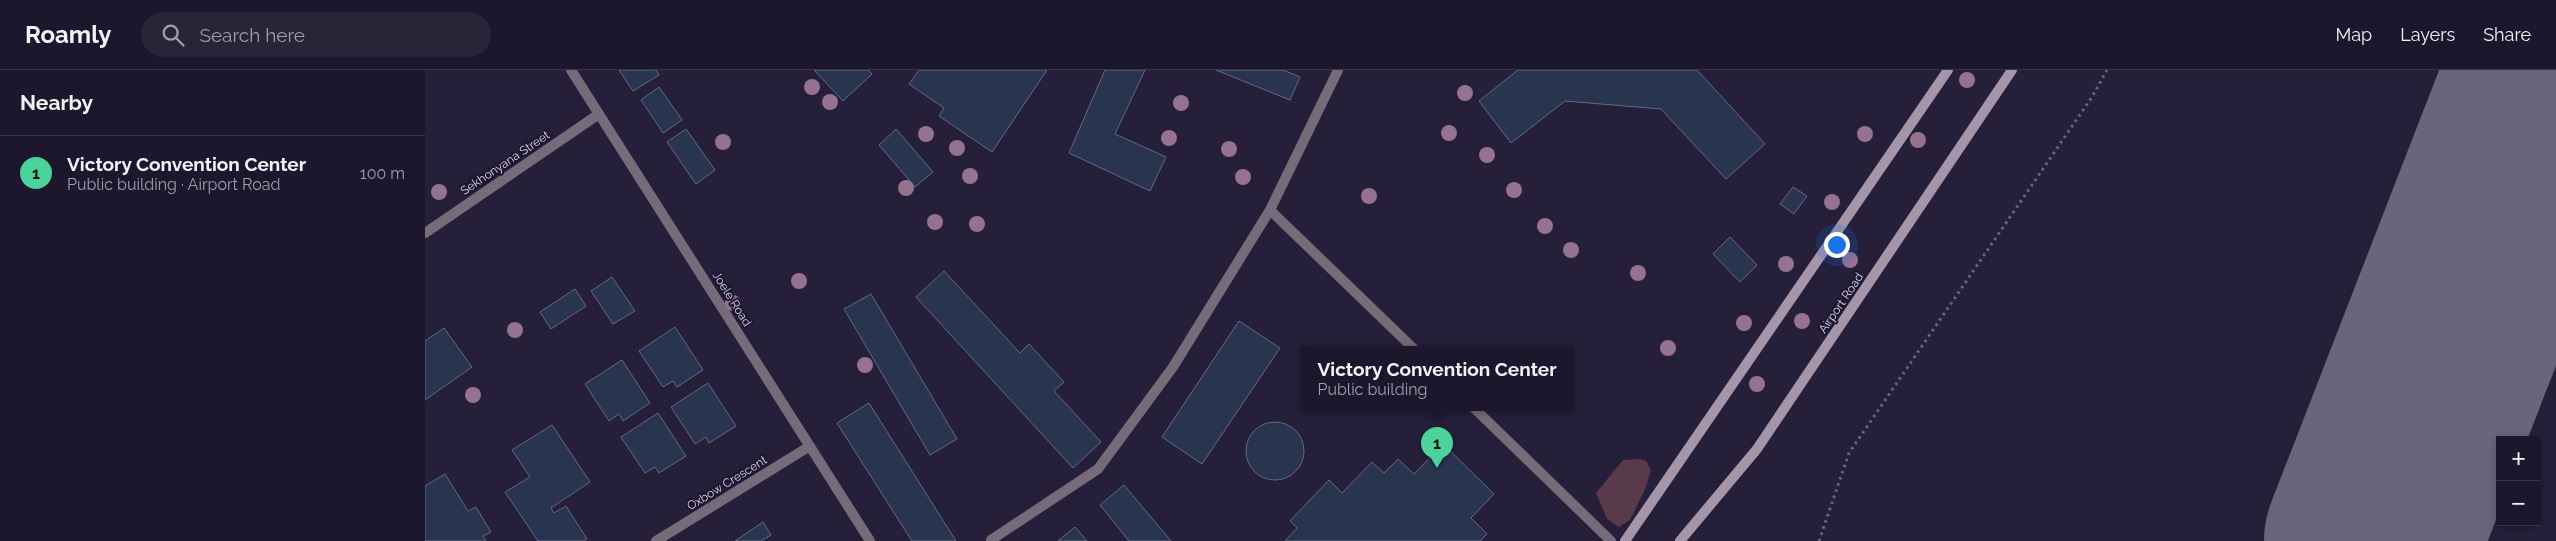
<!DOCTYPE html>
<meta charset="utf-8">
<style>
:root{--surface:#1c172c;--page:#292438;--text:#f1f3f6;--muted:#a09fa9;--line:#3a3648;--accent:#4ad49c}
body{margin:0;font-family:Raleway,sans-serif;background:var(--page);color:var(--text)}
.controls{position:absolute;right:15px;bottom:15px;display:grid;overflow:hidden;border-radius:0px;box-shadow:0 2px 8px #0003}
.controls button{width:45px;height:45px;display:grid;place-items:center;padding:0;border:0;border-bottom:1px solid var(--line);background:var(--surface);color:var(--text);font:25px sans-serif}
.you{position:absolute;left:1411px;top:174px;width:18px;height:18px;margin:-12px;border:4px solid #fff;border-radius:50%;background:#1a73e8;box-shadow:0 0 0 8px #1a73e833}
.badge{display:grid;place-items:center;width:32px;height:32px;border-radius:50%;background:var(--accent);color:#111;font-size:16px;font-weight:700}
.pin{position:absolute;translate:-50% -41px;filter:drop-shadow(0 1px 2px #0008)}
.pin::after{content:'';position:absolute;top:26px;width:18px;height:15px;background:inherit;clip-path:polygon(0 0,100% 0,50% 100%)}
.popup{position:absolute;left:876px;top:276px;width:272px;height:65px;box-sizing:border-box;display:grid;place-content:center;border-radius:0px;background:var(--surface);filter:drop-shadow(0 1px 4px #0005);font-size:16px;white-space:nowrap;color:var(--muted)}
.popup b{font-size:19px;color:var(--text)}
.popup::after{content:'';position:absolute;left:50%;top:100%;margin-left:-10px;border:10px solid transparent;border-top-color:var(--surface)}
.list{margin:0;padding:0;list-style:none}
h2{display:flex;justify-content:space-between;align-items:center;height:65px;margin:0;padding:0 20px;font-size:21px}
h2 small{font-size:16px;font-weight:400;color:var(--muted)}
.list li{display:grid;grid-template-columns:32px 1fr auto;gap:15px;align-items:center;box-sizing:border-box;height:75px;padding:0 20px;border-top:1px solid var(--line)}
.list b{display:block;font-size:19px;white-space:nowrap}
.list p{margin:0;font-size:16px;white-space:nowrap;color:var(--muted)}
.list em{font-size:16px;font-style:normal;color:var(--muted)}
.icon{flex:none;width:28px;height:28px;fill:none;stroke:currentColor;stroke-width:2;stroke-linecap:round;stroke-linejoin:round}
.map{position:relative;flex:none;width:2131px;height:471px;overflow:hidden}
header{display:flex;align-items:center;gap:30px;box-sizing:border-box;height:70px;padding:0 25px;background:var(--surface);border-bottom:1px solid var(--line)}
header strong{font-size:24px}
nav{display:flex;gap:28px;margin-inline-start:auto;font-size:18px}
.search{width:350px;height:45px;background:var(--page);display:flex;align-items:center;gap:12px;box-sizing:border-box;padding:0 18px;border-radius:28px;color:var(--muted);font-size:19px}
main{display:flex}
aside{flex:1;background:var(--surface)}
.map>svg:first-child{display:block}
.green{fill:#583a4b}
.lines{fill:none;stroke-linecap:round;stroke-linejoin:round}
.runway{stroke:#6a647c;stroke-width:216}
.building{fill:#29344f;stroke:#5f6b89}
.path{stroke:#6a657d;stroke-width:3;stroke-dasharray:2.5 4;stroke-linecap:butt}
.street{stroke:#766c79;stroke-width:10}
.secondary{stroke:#a595a9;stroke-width:10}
.tree{fill:#957290}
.labels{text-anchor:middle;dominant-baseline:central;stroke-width:4;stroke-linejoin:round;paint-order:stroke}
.street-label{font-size:12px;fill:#dcd9ec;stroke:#1c1630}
</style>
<header>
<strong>Roamly</strong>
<div class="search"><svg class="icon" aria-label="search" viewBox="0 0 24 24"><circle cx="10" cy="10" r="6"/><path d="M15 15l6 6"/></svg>Search here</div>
<nav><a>Map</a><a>Layers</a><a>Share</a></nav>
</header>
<main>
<aside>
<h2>Nearby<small></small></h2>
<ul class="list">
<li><span class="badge">1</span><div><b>Victory Convention Center</b><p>Public building · Airport Road</p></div><em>100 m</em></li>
</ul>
</aside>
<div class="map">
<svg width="2131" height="471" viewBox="0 0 2131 471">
<rect width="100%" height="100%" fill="#251f3a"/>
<path class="green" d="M1215,389L1221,391L1226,400L1221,417L1205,450L1194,457L1182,449L1171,423L1198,390Z"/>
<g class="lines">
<path class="runway" d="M1947,471L2130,0"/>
</g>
<path class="building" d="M194,0H231L234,5L208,21Z
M389,0H443L447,4L418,31Z
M494,0H622L567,82L514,46L519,38L484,14Z
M680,0H720L690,64L741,87L725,121L644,83Z
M791,0H858L875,7L865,30Z
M1093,0H1272L1340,74L1301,109L1236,39L1140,31L1086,73L1054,31Z
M234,17L257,50L238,63L216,30Z
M261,59L290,100L271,114L242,72Z
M471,59L508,102L490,117L454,75Z
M1368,117L1382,126L1369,144L1355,134Z
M1305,167L1332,195L1315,212L1288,184Z
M519,201L595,283L604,274L639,312L629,321L676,372L648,398L491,227Z
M187,207L210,241L188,254L166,221Z
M150,219L161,236L126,259L115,242Z
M446,224L532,369L505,385L419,239Z
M814,251L855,278L777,394L737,367Z
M250,257L278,300L252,317L248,311L238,317L214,281Z
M19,258L47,297L0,330V271Z
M197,290L225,333L198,351L194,344L184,351L160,314Z
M283,313L311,356L284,373L281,367L270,374L246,337Z
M444,333L531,471H487L412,353Z
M233,343L261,386L234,403L230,397L220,403L196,367Z
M821 381a29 29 0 1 1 58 0a29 29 0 1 1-58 0Z
M127,355L165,412L126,438L129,443L141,436L162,469L158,471H113L80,422L105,407L87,380Z
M1018,374L1069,424L1046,448L1062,464L1055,471H860L872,458L865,451L904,410L917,423L947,392L959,403L973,389L989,404Z
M20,404L43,441L51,437L66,462L58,466L61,471H0V416Z
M699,415L746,471H704L675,435Z
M338,452L346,465L336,471H310Z
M650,457L662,471H633Z"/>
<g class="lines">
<path class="path" d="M1394,471L1424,383L1667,27L1682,0"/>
<path class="street" d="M146,0L445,471
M845,140L989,279
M0,163L174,44
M1048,337L1186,471
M566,470L673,399L748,297L845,140L913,0
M231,471L385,376"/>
<path class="secondary" d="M1200,471L1523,0
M1255,471L1332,379L1587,0"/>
</g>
<g class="tree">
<circle cx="1542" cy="10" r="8"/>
<circle cx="387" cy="17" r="8"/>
<circle cx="1040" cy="23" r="8"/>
<circle cx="405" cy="32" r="8"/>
<circle cx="756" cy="33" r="8"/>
<circle cx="1024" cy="63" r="8"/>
<circle cx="501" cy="64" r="8"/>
<circle cx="1440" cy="64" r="8"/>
<circle cx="744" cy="68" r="8"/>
<circle cx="1493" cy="70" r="8"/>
<circle cx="298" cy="72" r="8"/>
<circle cx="532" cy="78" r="8"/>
<circle cx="804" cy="79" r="8"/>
<circle cx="1062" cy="85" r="8"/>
<circle cx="545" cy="106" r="8"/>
<circle cx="818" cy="107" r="8"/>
<circle cx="481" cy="118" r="8"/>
<circle cx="1089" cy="120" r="8"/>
<circle cx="14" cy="122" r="8"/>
<circle cx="944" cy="126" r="8"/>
<circle cx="1407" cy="132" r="8"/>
<circle cx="510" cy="152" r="8"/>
<circle cx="552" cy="154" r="8"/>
<circle cx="1120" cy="156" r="8"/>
<circle cx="1146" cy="180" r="8"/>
<circle cx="1425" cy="190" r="8"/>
<circle cx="1361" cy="194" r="8"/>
<circle cx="1213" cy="203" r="8"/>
<circle cx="374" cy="211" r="8"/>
<circle cx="308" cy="233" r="8"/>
<circle cx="1377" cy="251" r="8"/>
<circle cx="1319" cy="253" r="8"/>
<circle cx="90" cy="260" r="8"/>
<circle cx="1243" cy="278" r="8"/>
<circle cx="440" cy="295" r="8"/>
<circle cx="1332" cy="314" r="8"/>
<circle cx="48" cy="325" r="8"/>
</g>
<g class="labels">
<g class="street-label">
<text transform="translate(80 93) rotate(-34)">Sekhonyana Street</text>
<text transform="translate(307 229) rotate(58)">Joele Road</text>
<text transform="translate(1416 233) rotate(-56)">Airport Road</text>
<text transform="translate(302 413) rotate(-32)">Oxbow Crescent</text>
</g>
</g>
</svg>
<div class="controls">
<button>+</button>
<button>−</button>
</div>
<div class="you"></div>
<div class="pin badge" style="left:1012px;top:398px">1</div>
<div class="popup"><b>Victory Convention Center</b>Public building</div>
</div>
</main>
